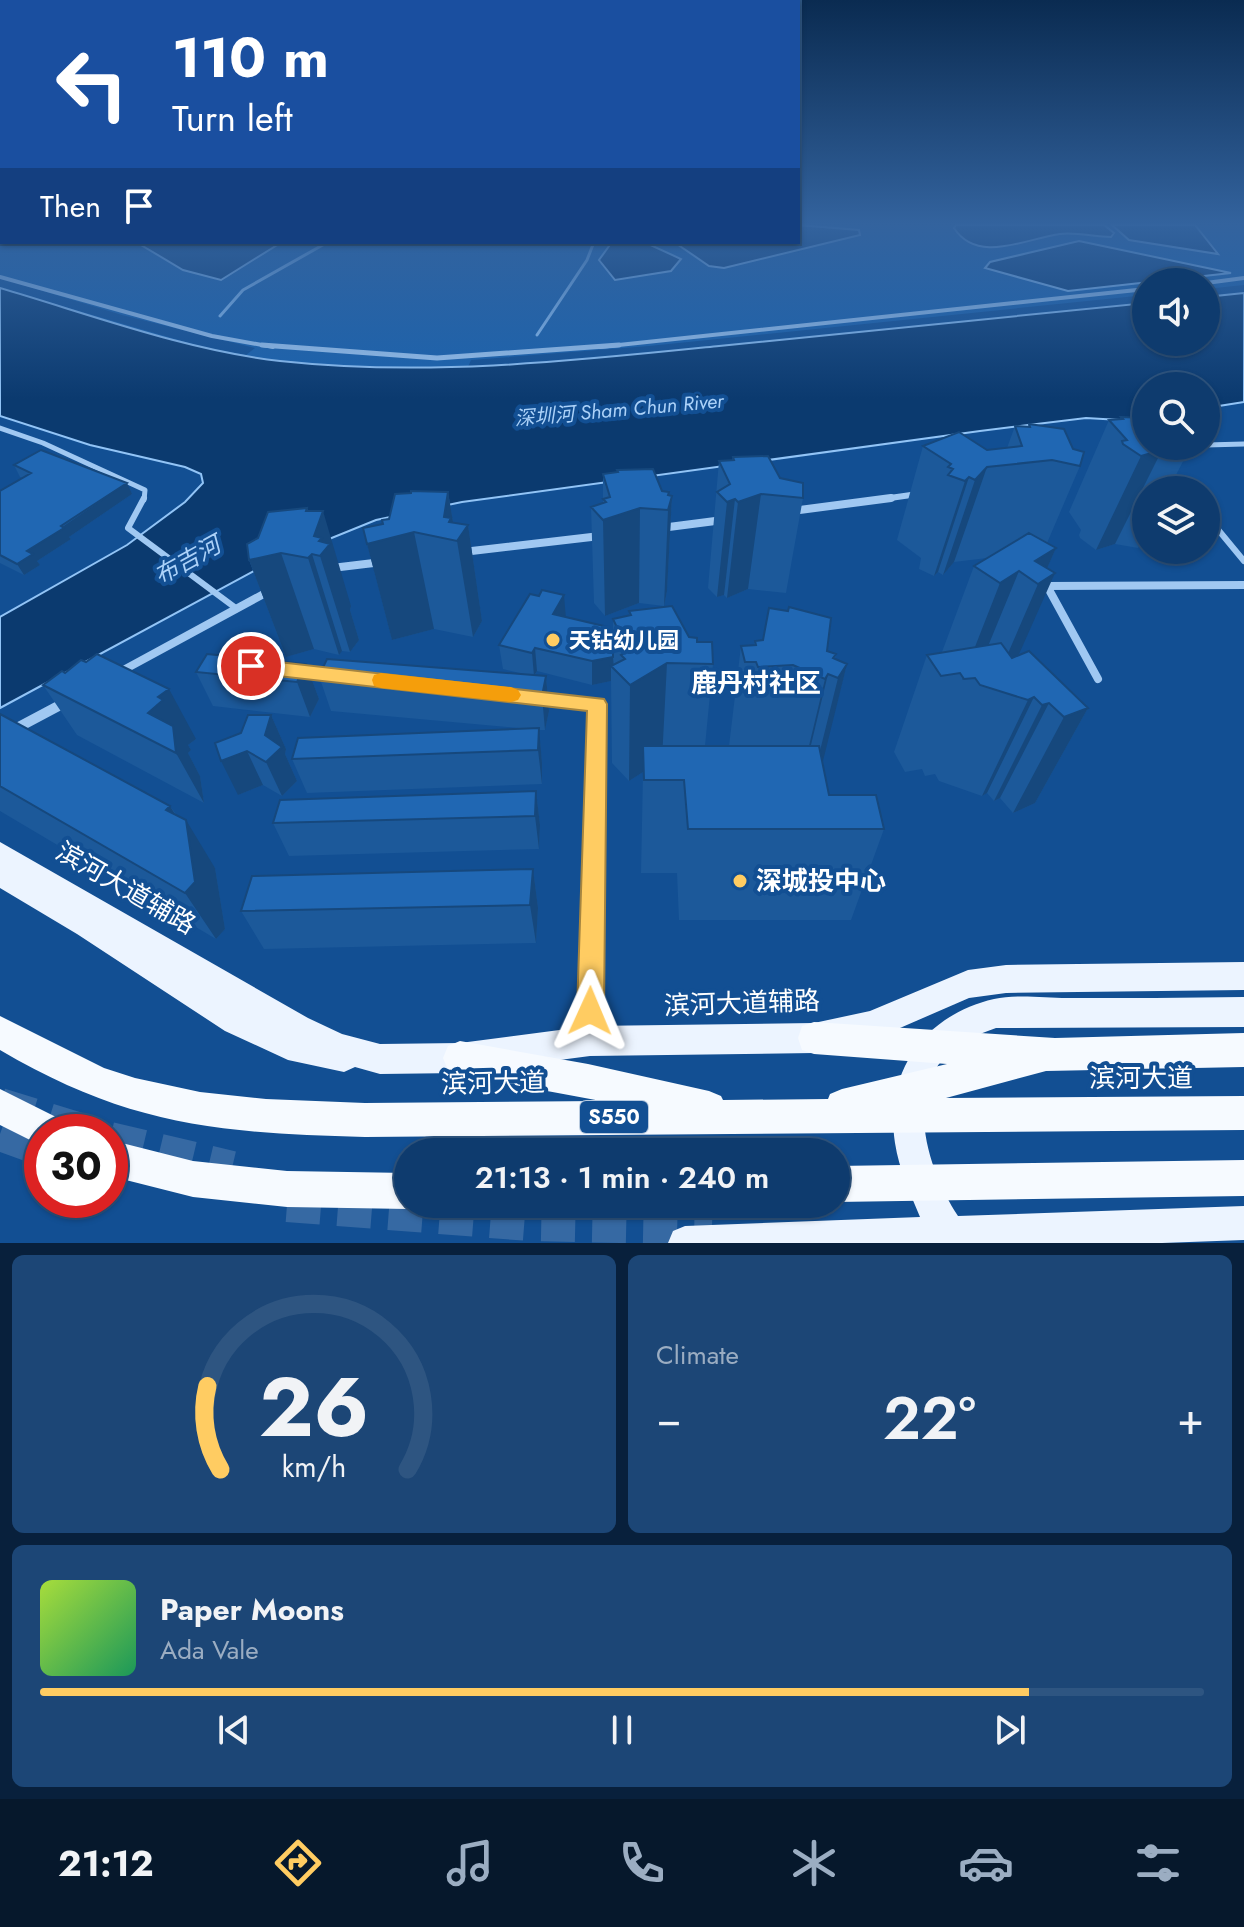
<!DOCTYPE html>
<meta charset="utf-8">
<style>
:root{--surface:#0e3b6e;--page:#1c4676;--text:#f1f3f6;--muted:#9badc2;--line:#2e5581;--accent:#ffcc62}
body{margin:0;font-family:Jost,"Noto Sans SC",sans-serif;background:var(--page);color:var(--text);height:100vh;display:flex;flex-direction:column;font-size:30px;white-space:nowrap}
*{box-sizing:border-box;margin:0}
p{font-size:26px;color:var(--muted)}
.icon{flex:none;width:44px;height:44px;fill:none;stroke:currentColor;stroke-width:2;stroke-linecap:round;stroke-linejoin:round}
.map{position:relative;height:1243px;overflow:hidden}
.side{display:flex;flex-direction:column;gap:12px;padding:12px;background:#08203c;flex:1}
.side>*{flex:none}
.guide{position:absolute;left:0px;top:0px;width:800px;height:244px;box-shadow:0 2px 6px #0004,0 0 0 2px var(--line);background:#1a4fa0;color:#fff;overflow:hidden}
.tools{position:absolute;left:1132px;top:268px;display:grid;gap:16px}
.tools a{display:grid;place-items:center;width:88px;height:88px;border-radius:50%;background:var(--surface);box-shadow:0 2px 6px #0004,0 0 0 2px var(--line);font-size:40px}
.speed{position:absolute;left:24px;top:1114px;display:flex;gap:16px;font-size:40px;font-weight:700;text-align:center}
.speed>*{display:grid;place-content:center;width:104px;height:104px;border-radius:50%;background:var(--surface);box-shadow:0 2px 6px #0004,0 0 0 2px var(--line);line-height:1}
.speed .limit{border:12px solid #d22;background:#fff;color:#111}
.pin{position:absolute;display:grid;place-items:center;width:68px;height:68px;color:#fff;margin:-34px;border:4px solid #fff;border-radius:50%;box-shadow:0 2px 8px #0007}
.me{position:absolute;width:88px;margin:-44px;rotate:1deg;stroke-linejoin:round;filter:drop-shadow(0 0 6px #0008)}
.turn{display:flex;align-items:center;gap:28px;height:168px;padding:0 40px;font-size:36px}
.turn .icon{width:104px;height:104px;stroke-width:2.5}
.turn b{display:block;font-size:56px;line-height:68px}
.then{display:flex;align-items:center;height:76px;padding:0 40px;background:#0003;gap:16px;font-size:30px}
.big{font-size:60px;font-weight:600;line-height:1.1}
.side .widget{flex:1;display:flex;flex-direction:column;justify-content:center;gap:12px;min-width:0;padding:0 28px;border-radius:12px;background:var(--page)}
.side .dial{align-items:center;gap:0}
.dial svg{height:208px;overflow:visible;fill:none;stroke:var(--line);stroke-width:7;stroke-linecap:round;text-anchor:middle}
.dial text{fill:var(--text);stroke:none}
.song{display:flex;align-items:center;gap:24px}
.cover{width:96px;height:96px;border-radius:12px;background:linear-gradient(135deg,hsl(80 70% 55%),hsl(150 70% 35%))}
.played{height:8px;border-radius:4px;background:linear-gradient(90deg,var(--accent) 85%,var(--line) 85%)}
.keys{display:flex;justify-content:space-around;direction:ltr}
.heat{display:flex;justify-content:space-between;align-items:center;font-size:44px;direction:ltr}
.side .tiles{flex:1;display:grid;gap:12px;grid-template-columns:1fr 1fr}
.widget:last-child{grid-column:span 2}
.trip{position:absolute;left:394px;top:1138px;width:456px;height:80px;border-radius:40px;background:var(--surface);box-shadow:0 2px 6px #0004,0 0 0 2px var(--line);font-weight:600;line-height:80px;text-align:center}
.tab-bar{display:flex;height:128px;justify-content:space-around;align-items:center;background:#06182c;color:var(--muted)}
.tab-bar .icon{width:56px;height:56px}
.tab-bar .selected{color:var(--accent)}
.tab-bar b{font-size:36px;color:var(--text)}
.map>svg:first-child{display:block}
</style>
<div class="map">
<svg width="1244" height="1243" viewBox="0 0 1244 1243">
<rect width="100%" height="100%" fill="#124f93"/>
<path fill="#1a62ad" d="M 0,225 L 2,242 L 122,242 L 127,246 L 124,242 L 798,242 L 798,225 L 1244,225 L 1244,285 L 1206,289 L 1206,282 L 1146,282 L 1146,295 L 649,346 L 471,360 L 468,367 L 595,359 L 1146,303 L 409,380 L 148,343 L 0,288 L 206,348 L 246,355 L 255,348 L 122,315 L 0,278 Z"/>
<path fill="#0b3a6f" stroke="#92c4f6" stroke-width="2" d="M 798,225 L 859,230 L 860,235 L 724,268 L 709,266 L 674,242 L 798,242 Z
M 956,225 L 1104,225 L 1114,233 L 1111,237 C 1095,237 1077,232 1060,234 C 1027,238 978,265 954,228 Z
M 1112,225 L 1195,225 L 1218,254 L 1129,240 Z
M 1079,241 L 1231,273 L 1068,291 L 985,268 L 990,262 Z
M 136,242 L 282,242 L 221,280 L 183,270 Z
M 612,242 L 644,242 L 681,259 L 671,271 L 615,280 L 599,260 Z
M 0,288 C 92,315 185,350 280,361 C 427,377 573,361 719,346 C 862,332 1004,317 1146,303 L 1146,342 L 1206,342 L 1206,297 L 1244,293 L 1244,402 L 1206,408 L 1206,386 L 1146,386 L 1146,417 L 1120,420 L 1086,418 L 980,431 L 462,502 L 376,520 L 265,565 L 0,708 L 0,617 L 127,545 L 185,502 L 203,483 L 201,474 L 185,467 L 90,445 L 0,416 Z"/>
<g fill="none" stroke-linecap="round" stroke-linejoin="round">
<path stroke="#92c4f6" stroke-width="3" d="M 220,316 L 243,290 L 328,242
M 537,335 L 587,260 L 594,242"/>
<path stroke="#3669a3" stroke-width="34" stroke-dasharray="34 17" stroke-linecap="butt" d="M 0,1105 L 87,1132
M 0,1134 L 42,1149
M 110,1139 L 232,1168
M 287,1205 L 529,1224 L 712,1228"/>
<path stroke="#a0c8f2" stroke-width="4" d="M 0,277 L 212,336 L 273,347
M 1206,283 L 1244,278
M 600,347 L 1146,289"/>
<path stroke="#a0c8f2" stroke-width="5" d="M 262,345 L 437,358 L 619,345
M 0,428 L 43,443 L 145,490 L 144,500
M 1206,445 L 1244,444
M 1180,485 L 1185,490"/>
<path stroke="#a0c8f2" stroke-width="6" d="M 144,498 L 128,528 L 237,609
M 1206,515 L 1244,561"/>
<path stroke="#a0c8f2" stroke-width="6" d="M 876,500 L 918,494"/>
<path stroke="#a0c8f2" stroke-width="8" d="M 792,511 L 891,498
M 661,528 L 723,520
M 463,552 L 600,536
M 332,568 L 382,562
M 301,672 L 331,675
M 118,673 L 271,590
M 1098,679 L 1047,586 L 1244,585"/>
<path stroke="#a0c8f2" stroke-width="10" d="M 539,698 L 597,704 L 592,936
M 0,737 L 64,703"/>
<path stroke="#a0c8f2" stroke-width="12" d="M 590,1037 L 592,934"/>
<path fill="#ecf4ff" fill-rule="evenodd" d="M 0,842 L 308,1018 L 342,1034 L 380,1044 L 460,1043 L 590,1026 L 814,1023 L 870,1011 L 968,970 L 1006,965 L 1244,962 L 1244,990 L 1006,993 L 969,998 L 870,1041 L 814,1053 L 590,1056 L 460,1073 L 380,1074 L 355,1067 L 344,1072 L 288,1060 L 225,1031 L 77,934 L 0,888 Z
M 1244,997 L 1244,1027 L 996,1028 C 976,1035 957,1042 943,1059 C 905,1102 931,1175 958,1216 L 1244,1206 L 1244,1240 L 1162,1243 L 668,1243 L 673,1231 L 685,1226 L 920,1217 C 910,1193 899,1169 895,1143 C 884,1071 925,1015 994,999 C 1016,994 1045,998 1067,998 C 1126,998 1185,998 1244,997 Z"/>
<path fill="#f6faff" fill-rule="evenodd" d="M 0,1016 L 104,1068 L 135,1078 L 200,1092 L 266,1099 L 365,1103 L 601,1101 L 460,1075 L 448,1070 L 443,1058 L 448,1046 L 460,1041 L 588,1064 L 709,1091 L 721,1096 L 723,1100 L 828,1099 L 830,1094 L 842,1089 L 947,1064 L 814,1054 L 802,1050 L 798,1038 L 802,1026 L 814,1022 L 1055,1038 L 1244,1033 L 1244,1067 L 1046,1071 L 946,1098 L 1244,1096 L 1244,1130 L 365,1137 C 220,1133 129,1126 0,1050 Z
M 0,1089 L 62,1120 L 68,1132 L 42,1132 L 42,1146 L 0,1125 Z
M 110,1140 L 193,1161 L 287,1171 L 408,1173 L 408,1204 L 421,1204 L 408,1209 L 287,1207 L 193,1197 L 110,1176 Z
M 1244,1160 L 1244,1196 L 836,1202 L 836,1166 Z"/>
</g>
<path fill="#1c599a" d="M 1121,417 L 1187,454 L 1168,490 L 1146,490 L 1146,532 L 1138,548 L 1115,544 L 1096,550 L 1080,538 L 1079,535 L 1081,530 L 1069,512 L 1109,420 L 1120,419 Z
M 1029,424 L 1080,466 L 1047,543 L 1056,548 L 1047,568 L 1018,655 L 1088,708 L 1035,803 L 1013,813 L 1000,798 L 994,801 L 987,793 L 982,796 L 939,781 L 935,774 L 925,776 L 922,769 L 905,772 L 894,752 L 927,655 L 942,652 L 974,566 L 987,558 L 954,562 L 943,575 L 938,572 L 934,576 L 919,569 L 921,558 L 897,540 L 923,446 L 987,450 L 1007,448 L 1015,426 L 1028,427 Z
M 733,457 L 780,478 L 803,498 L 786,593 L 748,589 L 727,598 L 724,595 L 717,597 L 708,588 L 719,461 L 732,460 Z
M 14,465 L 132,494 L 69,537 L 71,539 L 37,561 L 40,565 L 24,575 L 0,563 L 0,491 L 23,478 L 20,477 Z
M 617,470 L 668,495 L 672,496 L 667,591 L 664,606 L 639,603 L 605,616 L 594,603 L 591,507 L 603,503 L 603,474 L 617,473 Z
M 448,492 L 453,522 L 468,525 L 482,621 L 473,637 L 434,629 L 392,640 L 363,528 L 383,524 L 389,519 Z
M 307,508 L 351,606 L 350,610 L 359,640 L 350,652 L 342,651 L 339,655 L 314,649 L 286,657 L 249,560 Z
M 629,611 L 697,642 L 713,664 L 705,746 L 729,746 L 741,646 L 754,645 L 755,641 L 827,651 L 836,654 L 835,659 L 847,664 L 822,761 L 829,795 L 884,829 L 851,920 L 679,920 L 677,873 L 641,873 L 643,772 L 629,781 L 612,763 L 611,681 L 592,685 L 537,671 L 535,675 L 546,676 L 549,711 L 545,730 L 539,730 L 542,763 L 542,784 L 307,793 L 292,759 L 529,729 L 331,711 L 319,676 L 528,675 L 503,669 L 499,645 L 565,617 L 613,639 L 613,619 L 629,615 Z
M 306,664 L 319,699 L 310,717 L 213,706 L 196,672 Z
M 43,685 L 196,739 L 188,745 L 191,750 L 188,753 L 200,776 L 204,803 L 77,735 Z
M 0,714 L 170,806 L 215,868 L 225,929 L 216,939 L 0,811 Z
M 271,715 L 286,749 L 285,754 L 297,781 L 282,796 L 263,785 L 238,795 L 241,733 Z
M 536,791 L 540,825 L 539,849 L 289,856 L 273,823 Z
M 533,869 L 538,908 L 536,943 L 264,949 L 241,911 Z"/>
<path fill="#16487d" d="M 1162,450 L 1115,544 L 1096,550 L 1141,456 Z
M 987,467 L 954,562 L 943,575 L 975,480 Z
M 969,477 L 938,572 L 934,576 L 965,481 Z
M 127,483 L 132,494 L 69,537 L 71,539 L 37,561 L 40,565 L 24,575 L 17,564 L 27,551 Z
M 448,492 L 456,540 L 444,517 Z
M 761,494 L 748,589 L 727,598 L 738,502 Z
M 672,496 L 667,591 L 664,606 L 668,510 Z
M 735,499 L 724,595 L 717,597 L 727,502 Z
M 307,508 L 315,534 L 323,511 L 351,606 L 350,610 L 359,640 L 350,652 L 306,511 Z
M 640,508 L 639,603 L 605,616 L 603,520 Z
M 468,525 L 482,621 L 473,637 L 457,541 Z
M 414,532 L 434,629 L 392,640 L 367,544 Z
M 1056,548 L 1041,582 L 1055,573 L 1012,670 L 996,681 L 1038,584 L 1035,561 Z
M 281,553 L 314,649 L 286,657 L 249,560 Z
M 312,554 L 342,651 L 339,655 L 308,558 Z
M 1019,571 L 979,668 L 962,680 L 1000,583 Z
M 564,595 L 566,619 L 553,614 Z
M 608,627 L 609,650 L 613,657 L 614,669 L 611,666 L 611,681 L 592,685 L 592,661 Z
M 535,648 L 537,671 L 534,676 L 532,653 Z
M 667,663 L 662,760 L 643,746 L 643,772 L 629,781 L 630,685 Z
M 306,664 L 319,699 L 310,717 L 297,682 Z
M 847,664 L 823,761 L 814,775 L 838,678 Z
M 828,674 L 805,770 L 802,775 L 825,679 Z
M 546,676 L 549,711 L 545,730 L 542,696 Z
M 169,689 L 196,739 L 188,745 L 191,750 L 188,753 L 200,776 L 204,803 L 176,753 L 148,713 L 158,697 Z
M 1034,697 L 987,793 L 982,796 L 1028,700 Z
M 1049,703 L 1000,798 L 994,801 L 1042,705 Z
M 1088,708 L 1035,803 L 1013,813 L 1064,717 Z
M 271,715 L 286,749 L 285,754 L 297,781 L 282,796 L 266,762 L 265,735 Z
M 539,728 L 542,763 L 542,784 L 538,750 Z
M 247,751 L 263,785 L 238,795 L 221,761 Z
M 536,791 L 540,825 L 539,849 L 535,816 Z
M 170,806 L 188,836 L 186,820 L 215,868 L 225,929 L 216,939 L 185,893 L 166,810 Z
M 533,869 L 538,908 L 536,943 L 530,905 Z"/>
<path fill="#2067b3" stroke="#16487d" stroke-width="2" d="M 1121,417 L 1146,418 L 1146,446 L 1184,446 L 1187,454 L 1162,450 L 1141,456 L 1123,444 L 1122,441 L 1127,440 L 1109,420 L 1123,419 Z
M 1029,424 L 1064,429 L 1073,449 L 1084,452 L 1080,466 L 1052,460 L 987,467 L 975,480 L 969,477 L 965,481 L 948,475 L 953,469 L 948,467 L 951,464 L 923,446 L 959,432 L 987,450 L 1022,446 L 1015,426 L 1030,427 Z
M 41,450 L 127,483 L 61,526 L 64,528 L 27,551 L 33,554 L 17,564 L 0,555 L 0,491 L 31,473 L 14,465 Z
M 768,456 L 780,478 L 803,483 L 803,498 L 761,494 L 738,502 L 735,499 L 727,502 L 717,492 L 730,484 L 719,461 L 734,460 L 733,457 Z
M 653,469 L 662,491 L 669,492 L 668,495 L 672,496 L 668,510 L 640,508 L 603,520 L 591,507 L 606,502 L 603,499 L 610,497 L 603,474 L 618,472 L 617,470 Z
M 411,491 L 448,492 L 444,517 L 451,518 L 449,522 L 468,525 L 457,541 L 414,532 L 367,544 L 363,528 L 383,524 L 382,520 L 389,519 L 395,494 L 411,493 Z
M 307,508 L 306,511 L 323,511 L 314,536 L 322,538 L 319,541 L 330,544 L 320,556 L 312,554 L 308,558 L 281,553 L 249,560 L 247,544 L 258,538 L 268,512 Z
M 1029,533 L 1056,548 L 1035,561 L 1055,573 L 1038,584 L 1019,571 L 1000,583 L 974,566 Z
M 542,590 L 564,595 L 553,614 L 608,627 L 604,637 L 613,639 L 613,657 L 592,661 L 535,648 L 532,653 L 499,645 L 530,594 L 539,596 Z
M 672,606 L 689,637 L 697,638 L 697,642 L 712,642 L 713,664 L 667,663 L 630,685 L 611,666 L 625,659 L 621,655 L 628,651 L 613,619 L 631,615 L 629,611 Z
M 789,607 L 831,618 L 827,651 L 836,654 L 833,658 L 847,664 L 838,678 L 828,674 L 825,679 L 793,665 L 758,667 L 756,662 L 745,662 L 741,646 L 756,645 L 755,641 L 763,640 L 769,608 L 788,611 Z
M 1001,643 L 1012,658 L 1029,651 L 1088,708 L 1064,717 L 1049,703 L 1042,705 L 1034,697 L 1028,700 L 980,685 L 975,678 L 964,679 L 960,673 L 941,676 L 927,655 Z
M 97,654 L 169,689 L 158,697 L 163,700 L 148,713 L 173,726 L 176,753 L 43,685 L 62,671 L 65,673 L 81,660 L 86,662 Z
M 207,654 L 306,664 L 297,682 L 196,672 Z
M 327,659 L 546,676 L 542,696 L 319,676 Z
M 0,714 L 170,806 L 166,810 L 186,820 L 195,882 L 185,893 L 0,786 Z
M 248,715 L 271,715 L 265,735 L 282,747 L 266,762 L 247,751 L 221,761 L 215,743 L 241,733 Z
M 539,728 L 538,750 L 292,759 L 298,738 Z
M 643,746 L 819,746 L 829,795 L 876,795 L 884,829 L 688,829 L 684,780 L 644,780 Z
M 536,791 L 535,816 L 273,823 L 280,800 Z
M 533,869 L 530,905 L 241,911 L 252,876 Z"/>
<linearGradient id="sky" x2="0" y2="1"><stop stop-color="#0a2b51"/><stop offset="0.56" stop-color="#33639e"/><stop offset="1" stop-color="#33639e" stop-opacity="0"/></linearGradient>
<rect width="1244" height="399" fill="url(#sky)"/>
<path fill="#ffcc62" stroke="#a68540" stroke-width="2" d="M 251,659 L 604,699 L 607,704 L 604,1011 L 600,1020 L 590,1024 L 581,1020 L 577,1011 L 587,711 L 251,673 L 242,666 Z"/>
<path fill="#f59e0b" d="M 381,673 L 511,687 L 518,690 L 521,695 L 518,700 L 511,702 L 381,688 L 374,686 L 372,680 L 374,675 Z"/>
<g fill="#ffcc62" stroke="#124f93" stroke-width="3">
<circle cx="553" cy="640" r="8"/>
<circle cx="740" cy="881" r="8"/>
</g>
<g text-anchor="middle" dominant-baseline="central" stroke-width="8" stroke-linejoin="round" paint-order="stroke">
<g font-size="20" font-style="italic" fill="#acd2f9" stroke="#124f93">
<text transform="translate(619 410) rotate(-5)">深圳河 Sham Chun River</text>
</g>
<rect fill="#124f93" stroke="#b8cadf" stroke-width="2" x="580" y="1101" width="68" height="32" rx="6"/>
<g font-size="20" font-weight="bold" fill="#fff">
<text x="614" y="1117">S550</text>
</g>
<g font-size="22" font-weight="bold" fill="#fff" stroke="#124f93" text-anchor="start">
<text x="569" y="640">天钻幼儿园</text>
</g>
<g font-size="24" font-style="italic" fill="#acd2f9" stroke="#124f93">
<text transform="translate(187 560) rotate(-29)">布吉河</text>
</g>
<g font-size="26" font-weight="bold" fill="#fff" stroke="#124f93">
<text x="756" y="683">鹿丹村社区</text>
</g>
<g font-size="26" font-weight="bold" fill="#fff" stroke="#124f93" text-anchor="start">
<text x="756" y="881">深城投中心</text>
</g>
<g font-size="26" fill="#fff" stroke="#124f93">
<text transform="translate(126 888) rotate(30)">滨河大道辅路</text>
<text transform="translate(742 1003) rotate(-2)">滨河大道辅路</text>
<text x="1141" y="1078">滨河大道</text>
<text transform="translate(493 1083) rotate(-1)">滨河大道</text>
</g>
</g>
</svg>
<div class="tools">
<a><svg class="icon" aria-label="sound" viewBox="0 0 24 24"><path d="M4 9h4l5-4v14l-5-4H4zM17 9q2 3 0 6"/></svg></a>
<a><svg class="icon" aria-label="search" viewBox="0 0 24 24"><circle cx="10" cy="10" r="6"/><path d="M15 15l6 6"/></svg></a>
<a><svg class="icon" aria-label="layers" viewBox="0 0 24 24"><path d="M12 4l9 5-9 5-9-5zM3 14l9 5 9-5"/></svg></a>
</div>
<div class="speed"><div class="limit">30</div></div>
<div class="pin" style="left:251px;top:666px;background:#d93025"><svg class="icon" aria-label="arrive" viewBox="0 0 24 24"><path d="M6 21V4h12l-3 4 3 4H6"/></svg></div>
<svg class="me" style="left:590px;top:1011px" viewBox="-20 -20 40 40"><path d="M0-17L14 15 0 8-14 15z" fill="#ffcc62" stroke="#fff" stroke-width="4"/></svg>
<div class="trip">21:13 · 1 min · 240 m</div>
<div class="guide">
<div class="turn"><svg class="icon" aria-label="left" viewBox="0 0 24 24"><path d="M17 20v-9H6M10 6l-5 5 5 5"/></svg><div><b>110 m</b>Turn left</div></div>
<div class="then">Then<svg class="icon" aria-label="arrive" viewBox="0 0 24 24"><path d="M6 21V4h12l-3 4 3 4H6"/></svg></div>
</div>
</div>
<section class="side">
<div class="tiles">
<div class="widget dial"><svg viewBox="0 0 100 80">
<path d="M14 69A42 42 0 1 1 86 69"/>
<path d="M14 69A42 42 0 0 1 9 37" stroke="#ffcc62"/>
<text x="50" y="56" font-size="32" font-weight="700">26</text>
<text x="50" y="72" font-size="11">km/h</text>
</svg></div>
<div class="widget"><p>Climate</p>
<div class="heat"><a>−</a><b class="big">22°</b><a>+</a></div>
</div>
<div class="widget">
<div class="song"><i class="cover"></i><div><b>Paper Moons</b><p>Ada Vale</p></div></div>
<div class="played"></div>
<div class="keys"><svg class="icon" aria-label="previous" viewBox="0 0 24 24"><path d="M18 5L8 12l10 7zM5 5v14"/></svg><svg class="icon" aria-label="pause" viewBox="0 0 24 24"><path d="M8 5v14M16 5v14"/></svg><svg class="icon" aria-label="next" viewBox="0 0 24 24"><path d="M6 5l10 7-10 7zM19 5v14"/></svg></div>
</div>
</div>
</section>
<nav class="tab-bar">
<b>21:12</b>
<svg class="icon selected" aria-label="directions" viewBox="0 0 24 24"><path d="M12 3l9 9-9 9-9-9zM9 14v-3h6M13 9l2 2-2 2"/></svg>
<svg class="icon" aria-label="music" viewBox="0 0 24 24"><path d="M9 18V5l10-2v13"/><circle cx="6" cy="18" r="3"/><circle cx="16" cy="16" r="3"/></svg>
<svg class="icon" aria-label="phone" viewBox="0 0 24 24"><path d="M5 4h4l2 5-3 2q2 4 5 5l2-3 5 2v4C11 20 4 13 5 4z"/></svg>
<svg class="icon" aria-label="climate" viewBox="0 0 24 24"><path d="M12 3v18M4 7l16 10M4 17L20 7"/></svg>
<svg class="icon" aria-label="car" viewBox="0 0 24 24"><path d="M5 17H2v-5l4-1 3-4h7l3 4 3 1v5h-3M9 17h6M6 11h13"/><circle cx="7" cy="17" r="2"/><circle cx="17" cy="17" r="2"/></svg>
<svg class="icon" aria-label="filters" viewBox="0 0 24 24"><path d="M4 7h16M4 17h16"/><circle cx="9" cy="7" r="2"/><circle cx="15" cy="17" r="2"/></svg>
</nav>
